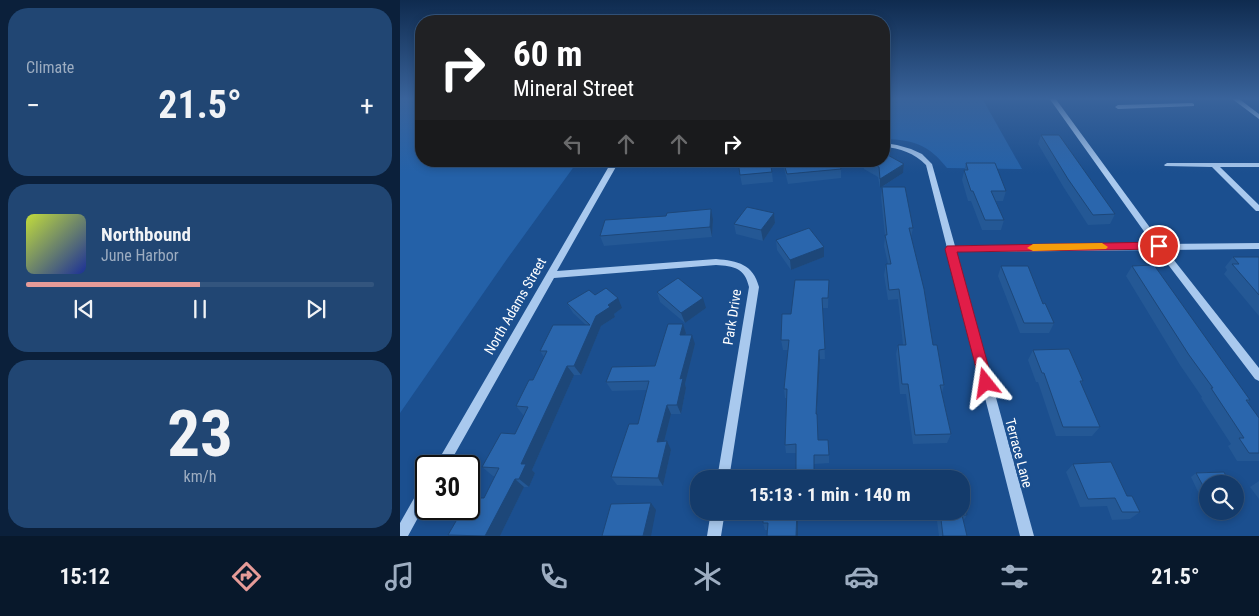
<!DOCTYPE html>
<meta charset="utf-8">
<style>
:root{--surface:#143b6b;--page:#214673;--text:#f1f3f6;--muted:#9dadc1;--line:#33557e;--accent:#e69b98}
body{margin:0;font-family:"Roboto Condensed",sans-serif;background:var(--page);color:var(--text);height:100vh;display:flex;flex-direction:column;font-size:19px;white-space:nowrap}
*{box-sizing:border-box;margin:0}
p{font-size:16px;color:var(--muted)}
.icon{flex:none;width:28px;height:28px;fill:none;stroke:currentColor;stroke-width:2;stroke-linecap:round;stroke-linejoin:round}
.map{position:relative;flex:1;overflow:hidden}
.drawer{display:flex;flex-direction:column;gap:8px;padding:8px;background:#0b203b;width:400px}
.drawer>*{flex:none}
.hud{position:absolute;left:15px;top:15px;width:475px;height:152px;border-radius:20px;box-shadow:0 2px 8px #0003,0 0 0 1px var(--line);background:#202124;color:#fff;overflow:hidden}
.tools{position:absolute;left:799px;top:475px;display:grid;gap:10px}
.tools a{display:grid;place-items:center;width:45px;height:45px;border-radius:50%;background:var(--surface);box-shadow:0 2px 8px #0003,0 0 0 1px var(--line);font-size:25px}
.speed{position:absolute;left:15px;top:455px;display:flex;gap:10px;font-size:25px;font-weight:700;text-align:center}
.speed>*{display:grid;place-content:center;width:65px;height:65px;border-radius:50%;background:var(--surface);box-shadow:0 2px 8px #0003,0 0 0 1px var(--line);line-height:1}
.speed .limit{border:2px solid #111;border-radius:8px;background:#fff;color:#111}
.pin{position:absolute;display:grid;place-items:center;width:42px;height:42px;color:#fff;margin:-21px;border:2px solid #fff;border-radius:50%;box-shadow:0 1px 5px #0007}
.me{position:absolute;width:55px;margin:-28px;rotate:345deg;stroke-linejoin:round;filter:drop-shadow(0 0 4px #0008)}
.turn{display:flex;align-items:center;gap:18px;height:105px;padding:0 15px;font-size:22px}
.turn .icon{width:65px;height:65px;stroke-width:2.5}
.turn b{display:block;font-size:35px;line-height:42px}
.lanes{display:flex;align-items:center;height:48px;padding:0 15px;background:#0003;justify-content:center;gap:25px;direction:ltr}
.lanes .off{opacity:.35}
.big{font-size:38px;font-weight:700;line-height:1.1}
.drawer .tile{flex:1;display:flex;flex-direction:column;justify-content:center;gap:8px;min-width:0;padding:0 18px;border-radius:20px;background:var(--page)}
.drawer .dial{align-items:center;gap:0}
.dial b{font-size:65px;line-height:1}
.song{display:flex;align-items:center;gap:15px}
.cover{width:60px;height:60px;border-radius:8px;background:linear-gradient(135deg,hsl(70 70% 55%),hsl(230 70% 35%))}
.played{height:5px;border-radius:2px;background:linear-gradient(90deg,var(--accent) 50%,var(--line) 50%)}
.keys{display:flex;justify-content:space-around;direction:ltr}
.heat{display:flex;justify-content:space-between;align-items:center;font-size:28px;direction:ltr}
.trip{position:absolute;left:290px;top:470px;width:280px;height:50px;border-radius:20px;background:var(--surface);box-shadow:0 2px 8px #0003,0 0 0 1px var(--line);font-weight:700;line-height:50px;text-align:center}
.dock{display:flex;height:80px;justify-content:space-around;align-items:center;background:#08182b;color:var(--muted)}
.dock .icon{width:35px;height:35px}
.dock .on{color:var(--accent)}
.dock b{font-size:22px;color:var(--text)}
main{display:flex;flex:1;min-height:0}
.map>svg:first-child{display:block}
</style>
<main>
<section class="drawer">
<div class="tile"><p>Climate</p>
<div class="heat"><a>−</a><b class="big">21.5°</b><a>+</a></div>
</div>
<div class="tile">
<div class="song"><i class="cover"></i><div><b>Northbound</b><p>June Harbor</p></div></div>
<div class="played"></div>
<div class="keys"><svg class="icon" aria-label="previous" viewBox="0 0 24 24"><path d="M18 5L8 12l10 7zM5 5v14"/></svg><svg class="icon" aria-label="pause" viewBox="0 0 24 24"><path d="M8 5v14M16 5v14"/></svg><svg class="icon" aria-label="next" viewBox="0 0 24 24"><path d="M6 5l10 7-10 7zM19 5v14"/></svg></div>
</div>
<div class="tile dial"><b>23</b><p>km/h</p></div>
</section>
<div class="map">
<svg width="859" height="536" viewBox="0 0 859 536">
<rect width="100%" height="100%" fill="#1b4f8f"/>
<path fill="#2461a8" d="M 0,98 L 21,98 L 21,161 L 178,161 L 107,259 L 0,413 Z
M 484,98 L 582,98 L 622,169 L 547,168 C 529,145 514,140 485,139 Z"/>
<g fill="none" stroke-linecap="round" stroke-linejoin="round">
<path fill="#a9c9ee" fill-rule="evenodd" d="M 649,98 L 655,98 L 762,244 L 859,243 L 859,249 L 766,250 L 859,368 L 859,381 L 855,379 L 757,250 L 556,252 L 634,536 L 620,536 L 526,165 C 514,153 500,148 484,147 L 484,143 L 497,145 L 511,149 L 522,154 L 532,164 L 555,246 L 753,244 Z
M 831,98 L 838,98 L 859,114 L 859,119 Z
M 792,103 L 794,104 L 794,106 L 718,109 L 715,107 L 718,105 Z
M 212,161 L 246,161 L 243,163 L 217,165 L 157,271 L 316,259 C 338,261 353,264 359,287 L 329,479 L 317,479 L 349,287 C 345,268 334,266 316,265 L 154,278 L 48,466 L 35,466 Z
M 767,163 L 859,163 L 859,167 L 820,167 L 859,205 L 859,211 L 856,211 L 812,167 L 765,166 L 764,165 Z
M 26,485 L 26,503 L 8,536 L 0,536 L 0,523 L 21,486 Z
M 311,511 L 325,511 L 321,536 L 307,536 Z"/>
</g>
<path fill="#245895" d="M 641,135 L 715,214 L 710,224 L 688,225 L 664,188 L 638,144 Z
M 383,161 L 439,161 L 441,169 L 441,178 L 388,184 L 384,168 Z
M 464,161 L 484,161 L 504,164 L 503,173 L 482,187 L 513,228 L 511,237 L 533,345 L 544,385 L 542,393 L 551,434 L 547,443 L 513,444 L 506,394 L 500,394 L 496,354 L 498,345 L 503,345 L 498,299 L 488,300 L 484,275 L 486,264 L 488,264 L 484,246 L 485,236 L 481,197 L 482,187 L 480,188 L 478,177 L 464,169 Z
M 566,163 L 606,191 L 603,201 L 596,201 L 604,220 L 601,230 L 582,230 L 571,201 L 568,201 L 562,180 Z
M 372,172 L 373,182 L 342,185 L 340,175 Z
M 311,209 L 313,219 L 312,237 L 204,246 L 200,236 L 266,216 Z
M 374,213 L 375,223 L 363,241 L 336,234 L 334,224 Z
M 376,240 L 424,247 L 424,257 L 391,270 L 377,250 Z
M 833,257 L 859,257 L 859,316 L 824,274 L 827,270 L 825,267 Z
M 601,266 L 654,323 L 649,333 L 620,333 L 598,276 Z
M 732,266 L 850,400 L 848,403 L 859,418 L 859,461 L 837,461 L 828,446 L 831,444 L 801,398 L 802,397 L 780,365 L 726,276 Z
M 429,280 L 428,308 L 423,308 L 425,359 L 420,359 L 416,414 L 418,440 L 429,455 L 429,463 L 414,464 L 396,474 L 396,453 L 386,453 L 385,445 L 387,398 L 385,398 L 384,389 L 388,350 L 383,350 L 381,340 L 391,314 Z
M 257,292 L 306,308 L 285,323 L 260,302 Z
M 195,295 L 222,308 L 214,314 L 215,317 L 201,326 L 181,375 L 174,375 L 132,470 L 135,473 L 129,487 L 124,487 L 100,536 L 51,536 L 48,535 L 84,498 L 95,476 L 93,476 L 82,467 L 115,434 L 124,416 L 116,406 L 133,380 L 144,357 L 140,351 L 186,325 L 173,313 L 167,303 Z
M 283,324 L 286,333 L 286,335 L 295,344 L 285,384 L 286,388 L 281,414 L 271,414 L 264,442 L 271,450 L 263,486 L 217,485 L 211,477 L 238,424 L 247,390 L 212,391 L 206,382 L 255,366 Z
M 633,350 L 683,381 L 681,384 L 700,427 L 692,436 L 656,436 L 638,382 L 636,382 L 628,360 Z
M 673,464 L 727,496 L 740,512 L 730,519 L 712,520 L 707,506 L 680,507 L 666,472 Z
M 521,472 L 560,479 L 519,479 Z
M 796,473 L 808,484 L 808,501 L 802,500 L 791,477 Z
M 859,481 L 859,499 L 850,487 Z
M 363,511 L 416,511 L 416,516 L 398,517 L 398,536 L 367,536 L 367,530 L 365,530 L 363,523 Z
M 523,511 L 561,511 L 567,515 L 563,521 L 567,536 L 539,536 L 536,513 L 523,513 Z"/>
<path fill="#1d4779" d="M 504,164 L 503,173 L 480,188 L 480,179 Z
M 311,209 L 313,219 L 312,237 L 310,227 Z
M 374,213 L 375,223 L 363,241 L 361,230 Z
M 424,247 L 424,257 L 391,270 L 390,260 Z
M 218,298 L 222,308 L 214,314 L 215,317 L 201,326 L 181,375 L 174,366 L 196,316 L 208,305 Z
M 303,298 L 306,308 L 285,323 L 281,313 Z
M 283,324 L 286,333 L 283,344 L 280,335 Z
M 292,335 L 295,344 L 285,384 L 286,388 L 281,414 L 277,405 L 280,379 Z
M 419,350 L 420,359 L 416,423 L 416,414 Z
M 167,366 L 174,375 L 132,470 L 135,473 L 129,487 L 119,479 L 121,464 Z
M 267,405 L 271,414 L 262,450 L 257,442 Z
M 267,441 L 271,450 L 263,486 L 258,478 Z
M 115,479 L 124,487 L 100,536 L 85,536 Z
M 251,503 L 256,510 L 251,536 L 243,536 Z
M 397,511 L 398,517 L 398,536 L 396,536 Z"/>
<path fill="#2a66ad" stroke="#1d4779" d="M 641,135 L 659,135 L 715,214 L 693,215 L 668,179 Z
M 484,153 L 504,164 L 480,179 L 479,167 L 468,161 L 484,161 Z
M 338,161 L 370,161 L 372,172 L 340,175 Z
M 383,161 L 439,161 L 441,169 L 387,174 Z
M 566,163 L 595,163 L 606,191 L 591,191 L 604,220 L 585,220 L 573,191 L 571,191 L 564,170 L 568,170 Z
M 482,187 L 505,187 L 513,228 L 509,228 L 524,289 L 533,345 L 537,345 L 544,385 L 540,385 L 551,434 L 515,435 L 508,384 L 502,384 L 498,345 L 506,345 L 499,289 L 489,290 L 486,264 L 491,264 L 485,235 L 487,235 Z
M 347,207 L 374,213 L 361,230 L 334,224 Z
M 311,209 L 310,227 L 200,236 L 205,220 L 266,216 L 267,213 Z
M 409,228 L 424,247 L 390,260 L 376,240 Z
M 833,257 L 859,257 L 859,295 L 832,264 L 839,264 Z
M 754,265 L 850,400 L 846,400 L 859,418 L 859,453 L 849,453 L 839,438 L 844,438 L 811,388 L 813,388 L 789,355 L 732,266 Z
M 601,266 L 628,266 L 643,304 L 645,303 L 654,323 L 624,323 Z
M 278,278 L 303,298 L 281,313 L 257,292 Z
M 395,280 L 429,280 L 428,298 L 422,298 L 425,349 L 419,350 L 416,414 L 417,414 L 418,440 L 428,440 L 429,455 L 414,455 L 414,479 L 374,479 L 374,475 L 396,474 L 396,444 L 385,445 L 387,389 L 384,389 L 389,340 L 381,340 L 382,314 L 391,314 Z
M 206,288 L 218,298 L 208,305 L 210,307 L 196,316 L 174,366 L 167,366 L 121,464 L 126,464 L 119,479 L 115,479 L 85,536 L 48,535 L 63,509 L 69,509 L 69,498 L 84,498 L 99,468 L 82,467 L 101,433 L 115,434 L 128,407 L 116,406 L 129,380 L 133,380 L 147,351 L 140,351 L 153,325 L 190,325 L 167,303 L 189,290 L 195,295 Z
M 268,324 L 283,324 L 280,335 L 292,335 L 280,379 L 283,378 L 277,405 L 267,405 L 257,442 L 267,441 L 258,478 L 211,477 L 229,424 L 238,424 L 249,381 L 206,382 L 212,367 L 255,366 Z
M 669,349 L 683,381 L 680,381 L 700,427 L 663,427 L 644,373 L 642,373 L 633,350 Z
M 711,462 L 727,496 L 732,496 L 740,512 L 722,512 L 715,498 L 688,499 L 673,464 Z
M 521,472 L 559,472 L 560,479 L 522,479 Z
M 824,472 L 830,484 L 808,484 L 808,495 L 796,473 Z
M 561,485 L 567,515 L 562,515 L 567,536 L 542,536 L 543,536 L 540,511 L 561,511 Z
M 251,503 L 243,536 L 202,536 L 211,504 Z
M 363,511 L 397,511 L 396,536 L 367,536 L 368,523 L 363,523 Z"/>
<linearGradient id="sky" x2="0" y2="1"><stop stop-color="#0f2b4f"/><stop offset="0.57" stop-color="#39639b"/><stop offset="1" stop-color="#39639b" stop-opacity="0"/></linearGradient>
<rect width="859" height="173" fill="url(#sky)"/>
<path fill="#e11d48" stroke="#92132f" d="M 759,242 L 763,243 L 765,246 L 763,249 L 557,252 L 593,383 L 591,387 L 586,389 L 581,387 L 545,249 L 547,246 Z"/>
<path fill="#f59e0b" d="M 702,243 L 708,247 L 706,249 L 633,251 L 627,248 L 633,244 Z"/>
<g text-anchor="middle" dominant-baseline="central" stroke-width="5" stroke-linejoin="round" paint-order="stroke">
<g font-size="14" fill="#fff" stroke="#1b4f8f">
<text transform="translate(115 306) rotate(-60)">North Adams Street</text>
<text transform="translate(332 317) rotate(-81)">Park Drive</text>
<text transform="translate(619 453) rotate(75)">Terrace Lane</text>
</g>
</g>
</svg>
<div class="tools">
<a><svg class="icon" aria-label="search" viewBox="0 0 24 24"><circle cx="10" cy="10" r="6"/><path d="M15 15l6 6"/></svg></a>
</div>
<div class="speed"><div class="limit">30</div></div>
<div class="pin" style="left:759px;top:246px;background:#d93025"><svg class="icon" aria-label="arrive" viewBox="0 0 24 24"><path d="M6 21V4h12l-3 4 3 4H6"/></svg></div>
<svg class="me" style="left:586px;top:383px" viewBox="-20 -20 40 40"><path d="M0-17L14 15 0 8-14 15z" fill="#e11d48" stroke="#fff" stroke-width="4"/></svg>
<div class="trip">15:13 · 1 min · 140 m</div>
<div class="hud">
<div class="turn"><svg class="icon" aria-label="right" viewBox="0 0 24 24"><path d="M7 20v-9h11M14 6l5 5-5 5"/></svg><div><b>60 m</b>Mineral Street</div></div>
<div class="lanes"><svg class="icon off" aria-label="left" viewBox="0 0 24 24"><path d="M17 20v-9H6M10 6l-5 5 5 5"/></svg><svg class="icon off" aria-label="ahead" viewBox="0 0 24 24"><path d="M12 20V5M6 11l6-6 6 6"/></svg><svg class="icon off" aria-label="ahead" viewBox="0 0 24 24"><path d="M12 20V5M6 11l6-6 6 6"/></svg><svg class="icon" aria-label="right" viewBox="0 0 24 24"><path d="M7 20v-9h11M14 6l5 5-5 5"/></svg></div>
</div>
</div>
</main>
<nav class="dock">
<b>15:12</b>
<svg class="icon on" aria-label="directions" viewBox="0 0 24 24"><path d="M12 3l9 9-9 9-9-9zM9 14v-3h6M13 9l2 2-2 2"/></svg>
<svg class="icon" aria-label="music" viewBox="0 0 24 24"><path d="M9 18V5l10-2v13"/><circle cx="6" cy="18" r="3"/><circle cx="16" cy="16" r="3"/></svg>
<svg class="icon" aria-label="phone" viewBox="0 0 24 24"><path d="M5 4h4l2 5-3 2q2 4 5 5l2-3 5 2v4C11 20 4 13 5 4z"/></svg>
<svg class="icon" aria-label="climate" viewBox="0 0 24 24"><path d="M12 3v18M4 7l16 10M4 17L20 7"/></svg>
<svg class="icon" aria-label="car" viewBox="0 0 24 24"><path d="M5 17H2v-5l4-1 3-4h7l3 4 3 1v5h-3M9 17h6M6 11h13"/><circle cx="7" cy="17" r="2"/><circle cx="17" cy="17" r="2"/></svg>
<svg class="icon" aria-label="filters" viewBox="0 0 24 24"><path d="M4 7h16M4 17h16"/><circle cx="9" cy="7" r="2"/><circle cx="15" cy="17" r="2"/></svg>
<b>21.5°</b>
</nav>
